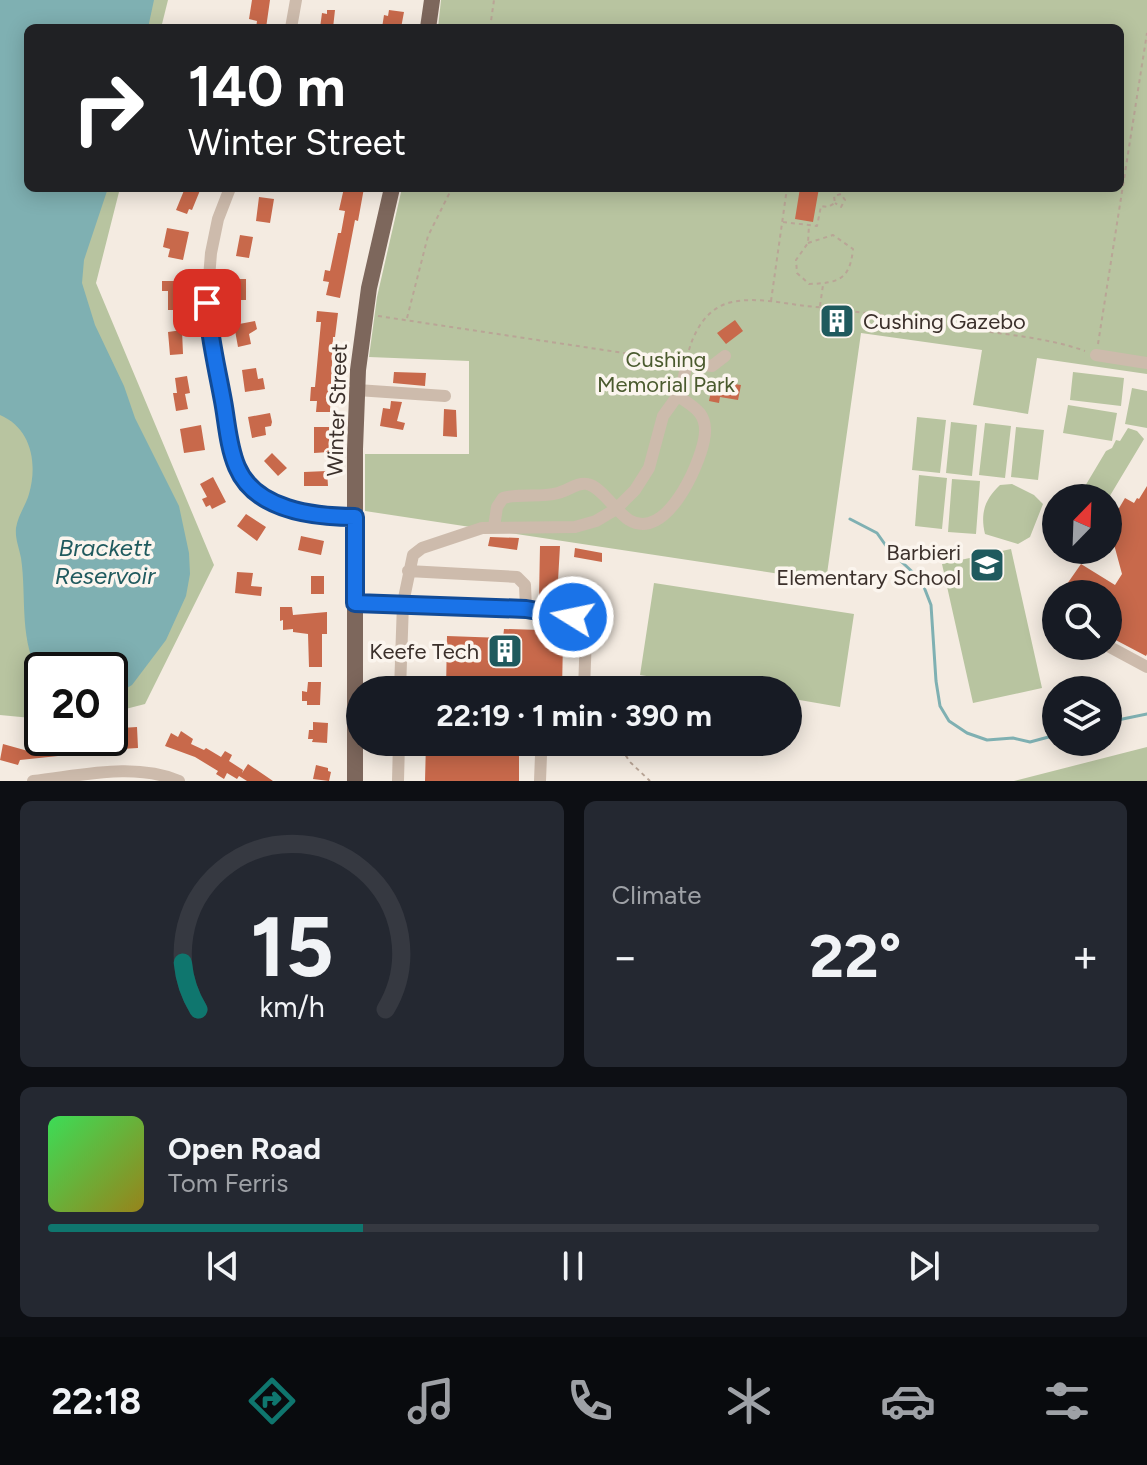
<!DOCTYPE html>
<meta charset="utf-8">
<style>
:root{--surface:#171b24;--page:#242831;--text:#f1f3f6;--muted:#9ea1a6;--line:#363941;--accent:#0f766e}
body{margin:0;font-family:Figtree,sans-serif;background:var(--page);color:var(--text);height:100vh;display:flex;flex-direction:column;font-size:30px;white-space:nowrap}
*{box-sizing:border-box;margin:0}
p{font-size:26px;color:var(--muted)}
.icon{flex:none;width:44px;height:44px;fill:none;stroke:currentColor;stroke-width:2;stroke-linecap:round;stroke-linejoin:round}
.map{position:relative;height:781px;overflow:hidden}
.details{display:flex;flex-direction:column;gap:20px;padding:20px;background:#0d0f14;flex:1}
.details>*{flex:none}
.guide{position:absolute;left:24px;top:24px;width:1100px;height:168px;border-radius:12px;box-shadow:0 4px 20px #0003;background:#202124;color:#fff;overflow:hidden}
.needle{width:52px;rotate:23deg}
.tools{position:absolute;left:1042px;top:484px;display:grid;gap:16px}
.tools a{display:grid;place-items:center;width:80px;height:80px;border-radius:50%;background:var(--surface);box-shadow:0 4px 20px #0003;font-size:40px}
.speed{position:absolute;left:24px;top:652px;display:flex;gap:16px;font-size:40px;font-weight:700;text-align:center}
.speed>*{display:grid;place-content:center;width:104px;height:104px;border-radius:50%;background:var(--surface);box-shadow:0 4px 20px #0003;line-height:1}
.speed .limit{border:4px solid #111;border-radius:12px;background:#fff;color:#111}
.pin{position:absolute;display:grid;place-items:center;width:68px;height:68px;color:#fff;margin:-34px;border-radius:16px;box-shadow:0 4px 12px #0006}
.me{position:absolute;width:88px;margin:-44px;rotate:280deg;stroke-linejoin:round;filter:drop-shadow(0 0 6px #0008)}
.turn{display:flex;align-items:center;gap:28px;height:168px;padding:0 32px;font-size:36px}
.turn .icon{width:104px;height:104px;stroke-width:2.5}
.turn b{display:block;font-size:56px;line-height:68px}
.big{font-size:60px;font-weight:700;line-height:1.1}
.details .widget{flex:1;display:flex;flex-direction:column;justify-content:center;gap:12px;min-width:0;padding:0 28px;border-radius:12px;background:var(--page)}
.details .dial{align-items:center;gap:0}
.dial svg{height:208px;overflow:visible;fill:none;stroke:var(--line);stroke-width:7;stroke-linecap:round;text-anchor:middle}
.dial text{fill:var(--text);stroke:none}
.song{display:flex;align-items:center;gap:24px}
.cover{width:96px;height:96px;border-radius:12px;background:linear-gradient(135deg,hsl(130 70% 55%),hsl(50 70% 35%))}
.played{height:8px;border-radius:4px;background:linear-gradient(90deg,var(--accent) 30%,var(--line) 30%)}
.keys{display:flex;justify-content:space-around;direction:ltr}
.heat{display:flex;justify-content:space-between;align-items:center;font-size:44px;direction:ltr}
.details .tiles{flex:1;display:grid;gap:20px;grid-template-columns:1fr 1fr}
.widget:last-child{grid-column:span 2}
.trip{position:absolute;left:346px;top:676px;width:456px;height:80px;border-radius:40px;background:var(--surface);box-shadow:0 4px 20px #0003;font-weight:700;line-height:80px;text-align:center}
.tabs{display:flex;height:128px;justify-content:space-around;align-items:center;background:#090b0e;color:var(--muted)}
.tabs .icon{width:56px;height:56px}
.tabs .active{color:var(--accent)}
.tabs b{font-size:36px;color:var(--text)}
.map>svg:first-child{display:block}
</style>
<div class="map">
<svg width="1147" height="781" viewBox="0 0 1147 781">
<rect width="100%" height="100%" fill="#f4ebe1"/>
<path fill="#b8c4a0" d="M 0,0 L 168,0 L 161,28 L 28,28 L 28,188 L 120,188 L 96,283 L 214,565 L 145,704 L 110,713 L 110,670 L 42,670 L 42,719 L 0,715 Z
M 441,0 L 1147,0 L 1147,374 L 1037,358 L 1028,414 L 973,405 L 982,350 L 861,333 L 826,581 L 365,511 L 365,454 L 469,454 L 469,361 L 369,357 L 377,297 L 402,188 L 1120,188 L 1120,28 L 438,28 Z
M 1073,372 L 1124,378 L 1121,406 L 1070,400 Z
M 1132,388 L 1147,391 L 1147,428 L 1125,424 Z
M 1068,405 L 1117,413 L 1112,441 L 1063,433 Z
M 917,417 L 946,420 L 940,473 L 912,470 Z
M 951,422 L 977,425 L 972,476 L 946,473 Z
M 985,423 L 1011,426 L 1005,478 L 979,475 Z
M 1016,427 L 1044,430 L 1038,480 L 1011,477 Z
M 1128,428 L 1137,431 L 1144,439 L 1108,499 L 1078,498 L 1106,451 L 1112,448 L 1116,440 L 1120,441 Z
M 919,475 L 947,478 L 942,529 L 915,526 Z
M 952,479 L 980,481 L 976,534 L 948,532 Z
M 1012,484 L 1034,495 L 1043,504 L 1030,537 L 1018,544 L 985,534 C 980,513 985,499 1000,485 Z
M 1011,549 L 1042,688 L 973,703 L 942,564 Z
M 654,583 L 854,614 L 840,707 L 788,698 L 788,690 L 736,690 L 640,675 Z
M 1147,747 L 1147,781 L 1014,781 Z"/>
<path fill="#7fb0b2" d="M 0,0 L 154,0 L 148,28 L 28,28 L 28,188 L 108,188 L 84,260 L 82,283 L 95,325 L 124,386 L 135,418 L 179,506 L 189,553 L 190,574 L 186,596 L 166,640 L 132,685 L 110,698 L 110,670 L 42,670 L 42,678 C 18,644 27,597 21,558 C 19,547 15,539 16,528 C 18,515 26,505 29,494 C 38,463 31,428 0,415 Z"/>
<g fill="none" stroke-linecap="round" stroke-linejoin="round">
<path stroke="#7fb0b2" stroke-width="3" d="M 850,519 L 877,533 L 889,550 L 920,579 L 924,587 L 931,605 L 936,681 L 940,706 L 949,721 L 967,733 L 987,740 L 1013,738 L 1030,742 L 1056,735
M 1108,722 L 1147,714"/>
</g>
<path fill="#c8694b" d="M 252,0 L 270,0 L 266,28 L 256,28 L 257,21 L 249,19 Z
M 327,10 L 335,10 L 333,28 L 320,28 L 322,13 L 327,14 Z
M 389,10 L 404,12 L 401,28 L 382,28 L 384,15 L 388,16 Z
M 185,188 L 201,188 L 192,210 L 189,209 L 187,214 L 176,210 Z
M 344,188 L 364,188 L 358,221 L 355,220 L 340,298 L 326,295 L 329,282 L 323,281 L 325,270 L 330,271 L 338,233 L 341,233 L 345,211 L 339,210 Z
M 800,188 L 819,188 L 813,222 L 795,219 Z
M 259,197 L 274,199 L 270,223 L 256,221 Z
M 167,228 L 189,232 L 183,260 L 168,257 L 170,249 L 163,247 Z
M 240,235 L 253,237 L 249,258 L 236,256 Z
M 232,279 L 246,279 L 246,300 L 232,300 Z
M 162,281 L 181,281 L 183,310 L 168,310 L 168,291 L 162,291 Z
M 317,311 L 338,313 L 335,337 L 333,337 L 330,412 L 316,412 L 317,401 L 310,401 L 311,387 L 315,387 L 321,322 L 316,322 Z
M 735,320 L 743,331 L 726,344 L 717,333 Z
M 255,321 L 257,329 L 249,334 L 251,344 L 238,347 L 234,325 Z
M 182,330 L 183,354 L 170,355 L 168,332 Z
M 256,368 L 258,379 L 263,378 L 265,389 L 245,392 L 242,370 Z
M 394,372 L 426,373 L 425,386 L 393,383 Z
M 187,376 L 190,393 L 185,394 L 188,409 L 176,411 L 173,393 L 177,393 L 175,378 Z
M 713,381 L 741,385 L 738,400 L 720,397 L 719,403 L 709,401 Z
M 391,401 L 402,402 L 397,421 L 405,423 L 403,430 L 380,426 L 383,408 L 390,409 Z
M 444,409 L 456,410 L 457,437 L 443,436 Z
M 270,413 L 272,422 L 271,426 L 265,427 L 266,435 L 252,438 L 248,417 Z
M 201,425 L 205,450 L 184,453 L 180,429 Z
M 314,427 L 329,427 L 329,452 L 314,453 Z
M 272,453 L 287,468 L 278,476 L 264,461 Z
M 327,471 L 328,486 L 304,486 L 304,472 Z
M 213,477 L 226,502 L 212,509 L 210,505 L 206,507 L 202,499 L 207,497 L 200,484 Z
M 1147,486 L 1147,654 L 1146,656 L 1108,636 L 1108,594 L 1060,594 L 1081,564 L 1115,585 L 1122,574 L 1112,537 L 1108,535 L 1108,527 L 1125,498 L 1134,503 L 1137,498 L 1139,499 Z
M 246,514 L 266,527 L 257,541 L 237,526 Z
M 301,536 L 324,541 L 321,555 L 298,550 Z
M 490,537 L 519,538 L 517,550 L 488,546 Z
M 540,546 L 560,546 L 557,598 L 539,598 Z
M 575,548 L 602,553 L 602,562 L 574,557 Z
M 237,572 L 253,573 L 251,586 L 262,587 L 261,596 L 235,593 Z
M 311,576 L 324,576 L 324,594 L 311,594 Z
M 280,607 L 292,607 L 293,615 L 327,612 L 327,634 L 322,634 L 322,667 L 309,667 L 308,634 L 293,632 L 293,629 L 283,630 L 283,620 L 280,621 Z
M 547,624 L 570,627 L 570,640 L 563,640 L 562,690 L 446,690 L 447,636 L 503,638 L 504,629 L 541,630 Z
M 308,682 L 321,682 L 320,705 L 307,705 L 307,701 L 302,701 L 302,691 L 307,692 Z
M 313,722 L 328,723 L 327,743 L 312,742 L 313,739 L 308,739 L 309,730 L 313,730 Z
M 137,727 L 138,748 L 71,752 L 71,754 L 58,756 L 20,760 L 18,765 L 0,760 L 3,744 L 28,751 L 27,745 L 44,743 L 44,741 L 121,738 L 121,728 Z
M 181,731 L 193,739 L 191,744 L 204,750 L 206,748 L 221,757 L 225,751 L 232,755 L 229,761 L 243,770 L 242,773 L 248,764 L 273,781 L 247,781 L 239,776 L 237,779 L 227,773 L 224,779 L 216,774 L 218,771 L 195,757 L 165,746 L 171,733 L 178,737 Z
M 426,742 L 519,742 L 519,781 L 425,781 Z
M 316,765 L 328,768 L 328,771 L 331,772 L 329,781 L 313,779 Z"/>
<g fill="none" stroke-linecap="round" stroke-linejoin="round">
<path stroke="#b9a596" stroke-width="2" stroke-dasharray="4 4" stroke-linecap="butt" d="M 490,28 L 494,0
M 783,222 L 817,226 L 821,206 L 828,207 L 835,203 L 834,196 L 841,194 L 845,200 L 841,207 L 835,203
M 808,243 L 833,235 L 853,249 C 850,280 838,283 809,284 L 797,273 L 796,260 L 808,243 L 809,225
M 771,301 L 787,188
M 820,306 L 823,285
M 378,316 L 677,361
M 407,318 L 428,236 L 452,188
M 1098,344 L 1147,33
M 689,350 C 695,329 708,307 732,302 C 755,297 782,303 806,306 C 861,311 916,321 970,329 C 1008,335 1049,338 1085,351
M 617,742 L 630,762 L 650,781"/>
<path stroke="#cdbbac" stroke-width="12" d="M 291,28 L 296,0
M 230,188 L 218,219 L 211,253 L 207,303 L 231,446 L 238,470 L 262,496 L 282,506 L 314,513 L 355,517
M 1096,355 L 1147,363
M 357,390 L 445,396
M 494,527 L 497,507 L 503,498 C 521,493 540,498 558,493 C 567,491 578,482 587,484 C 601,486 616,512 629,520 C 666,542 699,466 704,440 C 709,416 697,408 679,397
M 408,571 L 517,577 L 525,585 L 526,609
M 355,603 L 526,609 L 568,615 L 582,624 L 586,634 L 584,690
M 1108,646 L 1147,667
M 400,690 L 403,603 L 413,555 L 422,548 L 482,528 L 575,527 L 596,521 L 616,509 L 635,490 L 649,468 L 663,416 L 681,391 L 687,362 L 712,366 L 725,356
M 33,781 C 80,776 134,762 179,781
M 398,781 L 399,742
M 540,781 L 541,755 L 546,742"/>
<path stroke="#7d675c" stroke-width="16" d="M 428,28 L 432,0
M 355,781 L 355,449 L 358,370 L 369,288 L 392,188"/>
</g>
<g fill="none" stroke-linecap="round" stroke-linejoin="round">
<defs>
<path id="route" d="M 207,303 C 209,336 217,368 223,401 C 227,422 228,446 237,467 C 255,510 314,517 355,517 L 355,603 L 526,609 L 573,617"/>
</defs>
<use href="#route" stroke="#114b97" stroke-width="20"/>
<use href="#route" stroke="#1a73e8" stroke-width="14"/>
</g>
<defs>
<symbol id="building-square" viewBox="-11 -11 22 22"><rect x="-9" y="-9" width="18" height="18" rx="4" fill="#1f5a5e" stroke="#fbf5ee"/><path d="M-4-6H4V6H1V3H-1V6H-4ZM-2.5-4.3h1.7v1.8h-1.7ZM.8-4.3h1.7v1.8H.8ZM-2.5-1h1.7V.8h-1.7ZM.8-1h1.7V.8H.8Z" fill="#fff"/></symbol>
<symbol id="school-square" viewBox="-11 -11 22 22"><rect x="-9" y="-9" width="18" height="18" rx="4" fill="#1f5a5e" stroke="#fbf5ee"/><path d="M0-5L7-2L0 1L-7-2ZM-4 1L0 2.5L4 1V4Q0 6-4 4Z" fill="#fff"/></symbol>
</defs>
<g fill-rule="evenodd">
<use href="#building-square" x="817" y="301" width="40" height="40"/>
<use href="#school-square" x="967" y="545" width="40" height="40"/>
<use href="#building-square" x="485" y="631" width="40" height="40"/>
</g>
<g text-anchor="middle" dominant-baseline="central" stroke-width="7" stroke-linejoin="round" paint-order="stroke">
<g font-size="22" fill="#3b302b" stroke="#fbf5ee" text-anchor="end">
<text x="863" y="321" text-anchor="start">Cushing Gazebo</text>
<text x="961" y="552">Barbieri<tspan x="961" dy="25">Elementary School</tspan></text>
<text x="479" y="651">Keefe Tech</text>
</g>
<g font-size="22" fill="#4a5a2e" stroke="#fbf5ee">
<text x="666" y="359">Cushing<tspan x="666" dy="25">Memorial Park</tspan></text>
</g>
<g font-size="22" fill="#3b302b" stroke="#fbf5ee">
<text transform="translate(337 410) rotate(-88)">Winter Street</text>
</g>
<g font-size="24" font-style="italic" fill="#1f5a5e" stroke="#fbf5ee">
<text x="105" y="547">Brackett<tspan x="105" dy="28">Reservoir</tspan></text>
</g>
</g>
</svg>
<div class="tools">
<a><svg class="needle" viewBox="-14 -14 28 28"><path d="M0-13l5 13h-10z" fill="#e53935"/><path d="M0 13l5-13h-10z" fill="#9ea1a6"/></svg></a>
<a><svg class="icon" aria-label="search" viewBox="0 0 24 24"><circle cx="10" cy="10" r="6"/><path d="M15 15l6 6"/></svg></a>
<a><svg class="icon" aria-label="layers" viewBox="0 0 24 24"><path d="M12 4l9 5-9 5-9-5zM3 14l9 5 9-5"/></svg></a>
</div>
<div class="speed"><div class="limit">20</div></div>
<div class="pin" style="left:207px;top:303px;background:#d93025"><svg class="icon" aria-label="arrive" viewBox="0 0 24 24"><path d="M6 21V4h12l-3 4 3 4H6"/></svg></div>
<svg class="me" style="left:573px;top:617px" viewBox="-20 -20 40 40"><circle r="17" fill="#1a73e8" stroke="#fff" stroke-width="3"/><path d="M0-11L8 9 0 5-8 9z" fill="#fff"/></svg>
<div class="trip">22:19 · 1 min · 390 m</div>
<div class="guide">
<div class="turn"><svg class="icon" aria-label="right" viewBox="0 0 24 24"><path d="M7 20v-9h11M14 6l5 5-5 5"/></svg><div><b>140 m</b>Winter Street</div></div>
</div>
</div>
<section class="details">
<div class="tiles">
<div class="widget dial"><svg viewBox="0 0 100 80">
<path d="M14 69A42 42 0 1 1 86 69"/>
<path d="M14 69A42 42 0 0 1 8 51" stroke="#0f766e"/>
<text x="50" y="56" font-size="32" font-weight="700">15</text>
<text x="50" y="72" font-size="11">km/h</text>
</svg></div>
<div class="widget"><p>Climate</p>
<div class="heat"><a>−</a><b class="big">22°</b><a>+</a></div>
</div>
<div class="widget">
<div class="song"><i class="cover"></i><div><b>Open Road</b><p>Tom Ferris</p></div></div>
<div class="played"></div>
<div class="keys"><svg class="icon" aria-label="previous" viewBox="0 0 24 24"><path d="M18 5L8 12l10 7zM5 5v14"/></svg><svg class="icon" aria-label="pause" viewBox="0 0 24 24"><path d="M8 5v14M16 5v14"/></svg><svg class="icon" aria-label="next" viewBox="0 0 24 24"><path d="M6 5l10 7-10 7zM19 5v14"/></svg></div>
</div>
</div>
</section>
<nav class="tabs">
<b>22:18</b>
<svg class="icon active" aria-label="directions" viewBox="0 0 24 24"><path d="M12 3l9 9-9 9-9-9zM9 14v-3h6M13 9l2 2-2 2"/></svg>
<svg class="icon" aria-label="music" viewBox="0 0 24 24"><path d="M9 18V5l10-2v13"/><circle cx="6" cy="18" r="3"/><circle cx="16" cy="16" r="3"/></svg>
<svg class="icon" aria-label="phone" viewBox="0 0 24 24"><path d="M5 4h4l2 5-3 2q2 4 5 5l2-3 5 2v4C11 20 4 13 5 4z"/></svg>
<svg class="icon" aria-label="climate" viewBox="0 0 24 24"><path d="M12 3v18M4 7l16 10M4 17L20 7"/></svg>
<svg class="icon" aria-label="car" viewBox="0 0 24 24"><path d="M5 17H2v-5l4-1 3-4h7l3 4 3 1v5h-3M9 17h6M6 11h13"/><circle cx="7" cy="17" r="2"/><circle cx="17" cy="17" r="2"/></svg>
<svg class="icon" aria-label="filters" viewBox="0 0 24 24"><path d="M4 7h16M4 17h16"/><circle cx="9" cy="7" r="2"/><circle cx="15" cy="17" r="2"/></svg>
</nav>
